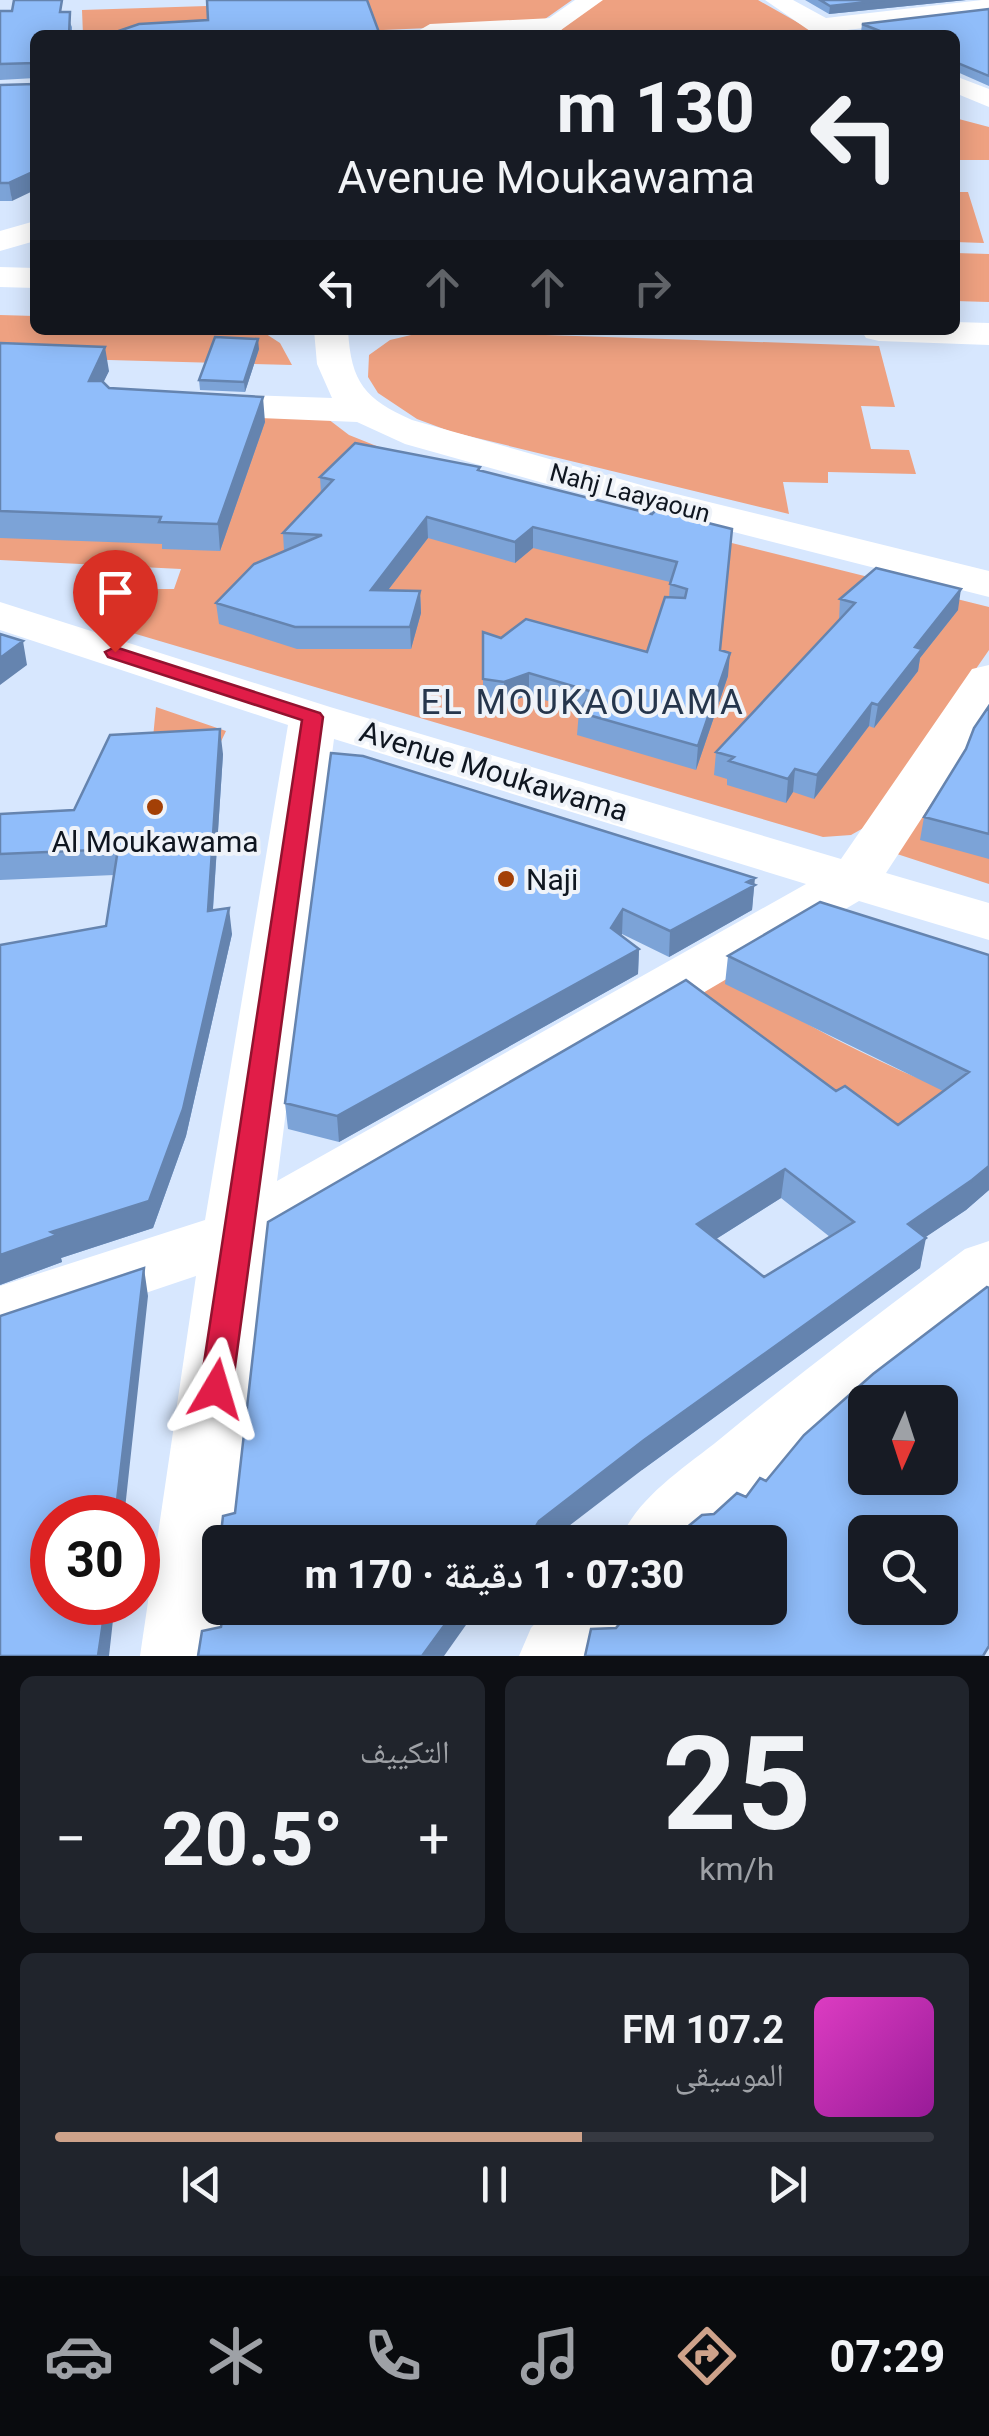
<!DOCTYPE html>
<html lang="ar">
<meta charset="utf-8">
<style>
:root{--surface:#171b24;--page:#20242c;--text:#f1f3f6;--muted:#9ea1a6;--line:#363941;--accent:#cea28a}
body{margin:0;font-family:Roboto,"Noto Naskh Arabic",sans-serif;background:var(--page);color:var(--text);direction:rtl;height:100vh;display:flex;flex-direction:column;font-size:38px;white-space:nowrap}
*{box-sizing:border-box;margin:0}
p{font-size:32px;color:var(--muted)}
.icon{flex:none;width:55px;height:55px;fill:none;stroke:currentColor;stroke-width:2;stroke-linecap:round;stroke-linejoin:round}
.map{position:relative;height:1656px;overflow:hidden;direction:ltr}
.details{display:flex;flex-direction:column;gap:20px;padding:20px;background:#0d0f14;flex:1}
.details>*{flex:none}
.top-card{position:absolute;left:30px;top:30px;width:930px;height:305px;border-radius:15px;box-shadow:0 5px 25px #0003;direction:rtl;background:#171b24;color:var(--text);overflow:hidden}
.needle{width:65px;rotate:183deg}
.controls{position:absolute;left:848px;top:1385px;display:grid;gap:20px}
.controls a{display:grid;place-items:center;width:110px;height:110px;border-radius:15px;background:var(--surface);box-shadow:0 5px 25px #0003;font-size:50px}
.speed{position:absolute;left:30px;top:1495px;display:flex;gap:20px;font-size:50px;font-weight:700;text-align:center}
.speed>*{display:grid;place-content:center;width:130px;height:130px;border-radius:50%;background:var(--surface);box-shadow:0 5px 25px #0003;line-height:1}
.speed .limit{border:15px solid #d22;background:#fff;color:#111}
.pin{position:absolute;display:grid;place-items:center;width:85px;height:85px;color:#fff;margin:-102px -42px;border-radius:50% 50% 50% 0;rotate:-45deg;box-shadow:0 0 10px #0007}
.pin .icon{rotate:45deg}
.me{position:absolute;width:110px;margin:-55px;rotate:7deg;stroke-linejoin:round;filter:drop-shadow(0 0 8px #0008)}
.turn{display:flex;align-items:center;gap:35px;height:210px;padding:0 40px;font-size:45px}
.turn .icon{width:130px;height:130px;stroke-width:2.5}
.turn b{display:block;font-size:70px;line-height:85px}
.lanes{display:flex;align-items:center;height:95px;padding:0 40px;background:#0003;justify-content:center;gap:50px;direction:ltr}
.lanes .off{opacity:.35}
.big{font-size:75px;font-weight:800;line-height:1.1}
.details .widget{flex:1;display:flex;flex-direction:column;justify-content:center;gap:15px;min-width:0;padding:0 35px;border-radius:15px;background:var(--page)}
.details .dial{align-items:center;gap:0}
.dial b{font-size:130px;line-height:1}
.song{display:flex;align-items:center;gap:30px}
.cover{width:120px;height:120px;border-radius:15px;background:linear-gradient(135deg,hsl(310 70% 55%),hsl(300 70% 35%))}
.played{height:10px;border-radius:5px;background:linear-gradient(90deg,var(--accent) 60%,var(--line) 60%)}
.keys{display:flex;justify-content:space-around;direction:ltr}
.heat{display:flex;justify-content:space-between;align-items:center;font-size:55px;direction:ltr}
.details .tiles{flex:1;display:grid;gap:20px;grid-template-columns:1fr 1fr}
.widget:last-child{grid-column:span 2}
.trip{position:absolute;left:202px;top:1525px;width:585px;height:100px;border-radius:15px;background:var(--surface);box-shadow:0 5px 25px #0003;font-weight:800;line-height:100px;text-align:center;direction:rtl}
.tab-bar{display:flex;height:160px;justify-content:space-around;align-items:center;background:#090b0e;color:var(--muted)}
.tab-bar .icon{width:70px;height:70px}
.tab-bar .current{color:var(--accent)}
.tab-bar b{font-size:45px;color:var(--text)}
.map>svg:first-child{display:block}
</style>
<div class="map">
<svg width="989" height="1656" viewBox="0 0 989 1656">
<rect width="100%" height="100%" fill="#d7e7fe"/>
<path fill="#eea181" d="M 207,0 L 572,0 L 545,19 L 429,28 L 268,35 L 83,35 L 82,10 L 207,6 Z
M 600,0 L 758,0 L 820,35 L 546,35 Z
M 955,118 L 989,127 L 989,160 L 955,160 Z
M 955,192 L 968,192 L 984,243 L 955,242 Z
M 955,253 L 989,254 L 989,302 L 955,301 Z
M 0,315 L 35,316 L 35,330 L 260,330 L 280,343 L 292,365 L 0,357 Z
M 428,331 L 879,346 L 895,407 L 861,406 L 871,449 L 909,450 L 916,474 L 828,472 L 828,483 L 783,482 L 789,514 L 452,432 L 417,419 L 378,393 L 368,377 L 369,355 L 390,340 Z
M 0,397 L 328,419 L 349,435 L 434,469 L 989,607 L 989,650 L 867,826 L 851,835 L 823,837 L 119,629 L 105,613 L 118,593 L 141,589 L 174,589 L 181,569 L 0,560 Z
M 989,701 L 989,884 L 897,854 Z
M 156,707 L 226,731 L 215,754 L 151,758 Z
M 715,970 C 795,1020 879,1065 967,1098 L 892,1154 L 668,997 Z"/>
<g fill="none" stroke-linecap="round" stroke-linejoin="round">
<path fill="#fff" fill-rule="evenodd" d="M 765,0 L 793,0 L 826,18 L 982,0 L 989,0 L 989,13 L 847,30 L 851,35 L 810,31 Z
M 553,18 L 561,20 L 565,25 L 561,30 L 421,35 L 418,31 L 430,24 Z
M 955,76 L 989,89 L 989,107 L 955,93 Z
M 314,330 L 348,330 C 351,383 365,399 412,420 L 648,487 L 989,571 L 989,597 L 561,488 L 405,444 L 357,422 L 191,415 L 178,412 L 172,404 L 178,396 L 191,393 L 332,398 L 317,364 Z
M 0,602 L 330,707 L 841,859 L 972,669 L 989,665 L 989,715 L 886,873 L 989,903 L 989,940 L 859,901 L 268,1249 L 235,1542 L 220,1542 L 220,1608 L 228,1608 L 222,1656 L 140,1656 L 196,1276 L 0,1342 L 0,1286 L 205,1220 L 288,725 L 0,630 ZM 334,739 L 806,884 L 277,1181 Z
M 989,1241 L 989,1306 L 865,1402 L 708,1542 L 619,1542 C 637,1497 683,1469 720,1439 C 800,1373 882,1311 965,1249 Z
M 549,1608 L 639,1608 L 628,1634 L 611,1656 L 519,1656 L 531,1628 Z"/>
<path fill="#fff" fill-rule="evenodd" d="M 575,0 L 603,0 L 554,35 L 525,35 Z
M 35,221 L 35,241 L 0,251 L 0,231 Z
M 0,267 L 35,268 L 35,288 L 0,287 Z
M 955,322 L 989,323 L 989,345 L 879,341 L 866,338 L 861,330 L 955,330 Z"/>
</g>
<path fill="#7ca3d7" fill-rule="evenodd" d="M 805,0 L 966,0 L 829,14 Z
M 989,9 L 989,86 L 955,71 L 955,35 L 868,35 L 861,32 L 862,24 Z
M 0,11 L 65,12 L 72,27 L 72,35 L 35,35 L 35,78 L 0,80 Z
M 0,85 L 12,201 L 0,201 Z
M 0,343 L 109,371 L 103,382 L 109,388 L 265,422 L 220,551 L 162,549 L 162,544 L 0,538 Z
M 259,349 L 245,392 L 200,390 L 199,380 Z
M 480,467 L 480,470 L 652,514 L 721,650 L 728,676 L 696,770 L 577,735 L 579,711 L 529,695 L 504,704 L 483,701 L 483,632 L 501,638 L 647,652 L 669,598 L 670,582 L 533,548 L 515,563 L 428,538 L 388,590 L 420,591 L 421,613 L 411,649 L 297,649 L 219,624 L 216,603 L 284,551 L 283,533 L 321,493 L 320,477 Z
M 840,599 L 958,610 L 920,658 L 918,671 L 874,728 L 869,726 L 814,799 L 793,792 L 786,803 L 727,785 L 727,779 L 714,775 L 716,752 L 839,621 Z
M 989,706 L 989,859 L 920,840 L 924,817 L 966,749 Z
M 331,753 L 754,885 L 752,910 L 669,957 L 622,934 L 621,935 L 639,949 L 638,974 L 339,1142 L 288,1129 L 285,1103 Z
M 223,754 L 213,910 L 232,934 L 186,1136 L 153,1228 L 61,1258 L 62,1262 L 0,1285 L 106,926 L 114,875 L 0,880 L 0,814 L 74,810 Z
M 989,955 L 989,1190 L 966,1210 L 925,1237 L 920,1268 L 642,1470 L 235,1513 L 836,1091 L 898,1125 L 943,1091 L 725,984 L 728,956 ZM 781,1198 L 830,1237 L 764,1277 L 716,1239 Z"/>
<path fill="#6584af" d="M 885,0 L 966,0 L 829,14 L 830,6 Z
M 35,171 L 35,190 L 12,201 L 9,183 Z
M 258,339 L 259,349 L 245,392 L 244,382 Z
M 105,347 L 109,371 L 92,406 L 89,381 Z
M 263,397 L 265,422 L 220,551 L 218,524 Z
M 427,517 L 428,538 L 372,611 L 371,590 Z
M 533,527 L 533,548 L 515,563 L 515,542 Z
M 961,589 L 958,610 L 920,658 L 918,671 L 874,728 L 878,705 L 915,647 Z
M 420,591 L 421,613 L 411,649 L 410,627 Z
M 23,641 L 27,665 L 0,685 L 0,658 Z
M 730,653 L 728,676 L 696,770 L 698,746 Z
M 529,673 L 529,695 L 504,704 L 504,682 Z
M 872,703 L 869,726 L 814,799 L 817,775 Z
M 220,729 L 223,754 L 211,937 L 208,911 Z
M 795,769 L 793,792 L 786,803 L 788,779 Z
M 755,878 L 752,910 L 669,957 L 670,931 Z
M 229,908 L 232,934 L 186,1136 L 153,1228 L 61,1258 L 62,1262 L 0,1285 L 0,1255 L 51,1232 Z
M 623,909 L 622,934 L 610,953 L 611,928 Z
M 639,949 L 638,974 L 339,1142 L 337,1116 Z
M 989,1166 L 989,1190 L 966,1210 L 902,1253 L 908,1224 Z
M 785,1169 L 781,1198 L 694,1253 L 697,1224 Z
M 926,1238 L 920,1268 L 642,1470 L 548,1542 L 527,1542 L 539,1521 L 644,1440 Z
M 144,1268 L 148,1296 L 124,1518 L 115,1518 Z
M 106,1602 L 115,1602 L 109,1656 L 98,1656 Z
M 457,1608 L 478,1608 L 444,1656 L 422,1656 Z"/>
<path fill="#90bdfa" stroke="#6584af" stroke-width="2.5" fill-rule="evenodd" d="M 14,0 L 62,0 L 60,12 L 70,12 L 69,35 L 35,35 L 35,63 L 0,64 L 0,11 L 12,11 Z
M 207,0 L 367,0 L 380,35 L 107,35 L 139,24 L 208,20 Z
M 820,0 L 885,0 L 830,6 Z
M 989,9 L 989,76 L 955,62 L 955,35 L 890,35 L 862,24 Z
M 35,84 L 35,171 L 9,183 L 0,183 L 0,85 Z
M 215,337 L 258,339 L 244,382 L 199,380 Z
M 0,343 L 105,347 L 89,381 L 102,381 L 109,388 L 263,397 L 218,524 L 159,522 L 161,517 L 0,511 Z
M 355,443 L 480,467 L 478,470 L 652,514 L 656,510 L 732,529 L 720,650 L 730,653 L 698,746 L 578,712 L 593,692 L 529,673 L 504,682 L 483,679 L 483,632 L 501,638 L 526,619 L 647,652 L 665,597 L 685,598 L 687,589 L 670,584 L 677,562 L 533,527 L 515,542 L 427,517 L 371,590 L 420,591 L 410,627 L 295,627 L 216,603 L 254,564 L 322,535 L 283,533 L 333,480 L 320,477 Z
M 876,568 L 961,589 L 915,647 L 922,649 L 878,705 L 872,703 L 817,775 L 795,769 L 788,779 L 729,761 L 734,757 L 716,752 L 855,603 L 840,599 Z
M 0,634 L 23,641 L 0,658 Z
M 989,706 L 989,834 L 924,817 L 966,749 L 974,728 Z
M 220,729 L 208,911 L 229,908 L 183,1109 L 149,1201 L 51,1232 L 57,1235 L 0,1255 L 0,945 L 106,926 L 118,849 L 0,854 L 0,814 L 74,810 L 110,735 Z
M 331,753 L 363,756 L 755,878 L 747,882 L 755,885 L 670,931 L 623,909 L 611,928 L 639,949 L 337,1116 L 285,1103 Z
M 820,902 L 989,955 L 989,1166 L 972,1180 L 908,1224 L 926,1238 L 644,1440 L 539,1521 L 527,1542 L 220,1542 L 223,1516 L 235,1513 L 268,1222 L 686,980 L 836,1091 L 845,1086 L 898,1125 L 969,1072 L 728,956 ZM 785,1169 L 854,1222 L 764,1277 L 697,1224 Z
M 144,1268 L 115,1518 L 52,1518 L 52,1602 L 106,1602 L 98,1656 L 0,1656 L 0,1316 Z
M 987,1287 L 989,1288 L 989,1646 L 983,1656 L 585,1656 L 591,1629 L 616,1628 L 632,1608 L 770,1608 L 770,1542 L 669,1542 L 702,1515 L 714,1514 L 737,1493 L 746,1497 L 760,1478 L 766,1481 L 804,1435 L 873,1374 ZM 865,1402 L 940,1402 L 940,1478 L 865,1478 ZM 865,1532 L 940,1532 L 940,1608 L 865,1608 Z
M 224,1608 L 457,1608 L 422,1656 L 198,1656 L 202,1631 L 221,1627 Z"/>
<path fill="#e11d48" stroke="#92132f" stroke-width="2.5" d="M 115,647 L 320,713 L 323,717 L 232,1389 L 227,1398 L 216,1402 L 205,1398 L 200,1389 L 302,720 L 108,657 L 105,652 Z"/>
<g fill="#a34006" stroke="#eff3f9" stroke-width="4">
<circle cx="155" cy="807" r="10"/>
<circle cx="506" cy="879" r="10"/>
</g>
<g text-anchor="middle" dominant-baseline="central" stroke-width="8" stroke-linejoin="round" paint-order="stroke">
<g font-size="25" fill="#0f1620" stroke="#eff3f9">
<text transform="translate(630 493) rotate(15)">Nahj Laayaoun</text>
</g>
<g font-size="30" fill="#0f1620" stroke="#eff3f9">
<text transform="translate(494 771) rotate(17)">Avenue Moukawama</text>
</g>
<g font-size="30" fill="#0f1620" stroke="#eff3f9">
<text x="155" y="841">Al Moukawama</text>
<text x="526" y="879" text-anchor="start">Naji</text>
</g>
<g font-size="35" letter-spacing="2.5" fill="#26364c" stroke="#eff3f9">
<text x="583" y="702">EL MOUKAOUAMA</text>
</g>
</g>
</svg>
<div class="controls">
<a><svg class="needle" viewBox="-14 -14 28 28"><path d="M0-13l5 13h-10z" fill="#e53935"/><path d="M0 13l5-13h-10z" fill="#9ea1a6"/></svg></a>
<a><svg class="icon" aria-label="search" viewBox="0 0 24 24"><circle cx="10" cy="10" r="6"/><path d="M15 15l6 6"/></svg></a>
</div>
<div class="speed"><div class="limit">30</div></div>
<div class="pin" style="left:115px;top:652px;background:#d93025"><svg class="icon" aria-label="arrive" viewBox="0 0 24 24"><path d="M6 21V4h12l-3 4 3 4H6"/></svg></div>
<svg class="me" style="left:216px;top:1389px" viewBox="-20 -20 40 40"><path d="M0-17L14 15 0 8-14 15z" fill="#e11d48" stroke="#fff" stroke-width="4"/></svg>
<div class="trip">07:30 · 1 دقيقة · 170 m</div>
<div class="top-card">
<div class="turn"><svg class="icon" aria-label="left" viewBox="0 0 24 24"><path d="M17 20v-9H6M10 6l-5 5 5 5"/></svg><div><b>130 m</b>Avenue Moukawama</div></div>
<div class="lanes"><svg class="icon" aria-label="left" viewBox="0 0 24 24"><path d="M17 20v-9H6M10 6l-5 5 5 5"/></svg><svg class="icon off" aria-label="ahead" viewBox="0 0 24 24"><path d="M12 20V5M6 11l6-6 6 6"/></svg><svg class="icon off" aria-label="ahead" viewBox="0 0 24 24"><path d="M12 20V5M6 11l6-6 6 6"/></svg><svg class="icon off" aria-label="right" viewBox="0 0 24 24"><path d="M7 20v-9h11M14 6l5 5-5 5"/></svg></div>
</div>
</div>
<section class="details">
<div class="tiles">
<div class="widget dial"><b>25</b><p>km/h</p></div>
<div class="widget"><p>التكييف</p>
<div class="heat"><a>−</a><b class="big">20.5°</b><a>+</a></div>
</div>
<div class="widget">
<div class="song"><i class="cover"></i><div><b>107.2 FM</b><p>الموسيقى</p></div></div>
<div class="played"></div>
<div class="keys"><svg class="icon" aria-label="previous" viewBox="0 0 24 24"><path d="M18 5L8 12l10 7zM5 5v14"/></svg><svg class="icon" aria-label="pause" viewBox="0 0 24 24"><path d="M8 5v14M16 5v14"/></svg><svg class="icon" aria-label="next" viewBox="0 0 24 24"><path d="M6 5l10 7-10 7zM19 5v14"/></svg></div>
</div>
</div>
</section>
<nav class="tab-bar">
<b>07:29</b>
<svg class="icon current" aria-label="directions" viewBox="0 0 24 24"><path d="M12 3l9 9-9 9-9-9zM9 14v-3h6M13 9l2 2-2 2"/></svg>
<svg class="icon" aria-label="music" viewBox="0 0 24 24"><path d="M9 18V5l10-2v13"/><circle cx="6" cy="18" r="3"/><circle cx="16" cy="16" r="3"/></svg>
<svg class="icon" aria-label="phone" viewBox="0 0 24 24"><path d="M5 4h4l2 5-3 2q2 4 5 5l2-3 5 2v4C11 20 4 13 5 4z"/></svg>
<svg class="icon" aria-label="climate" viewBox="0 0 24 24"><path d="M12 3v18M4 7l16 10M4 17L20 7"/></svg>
<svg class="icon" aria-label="car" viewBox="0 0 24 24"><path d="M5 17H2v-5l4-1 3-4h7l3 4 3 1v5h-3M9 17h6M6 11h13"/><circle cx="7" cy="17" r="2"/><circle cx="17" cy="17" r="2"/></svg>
</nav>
